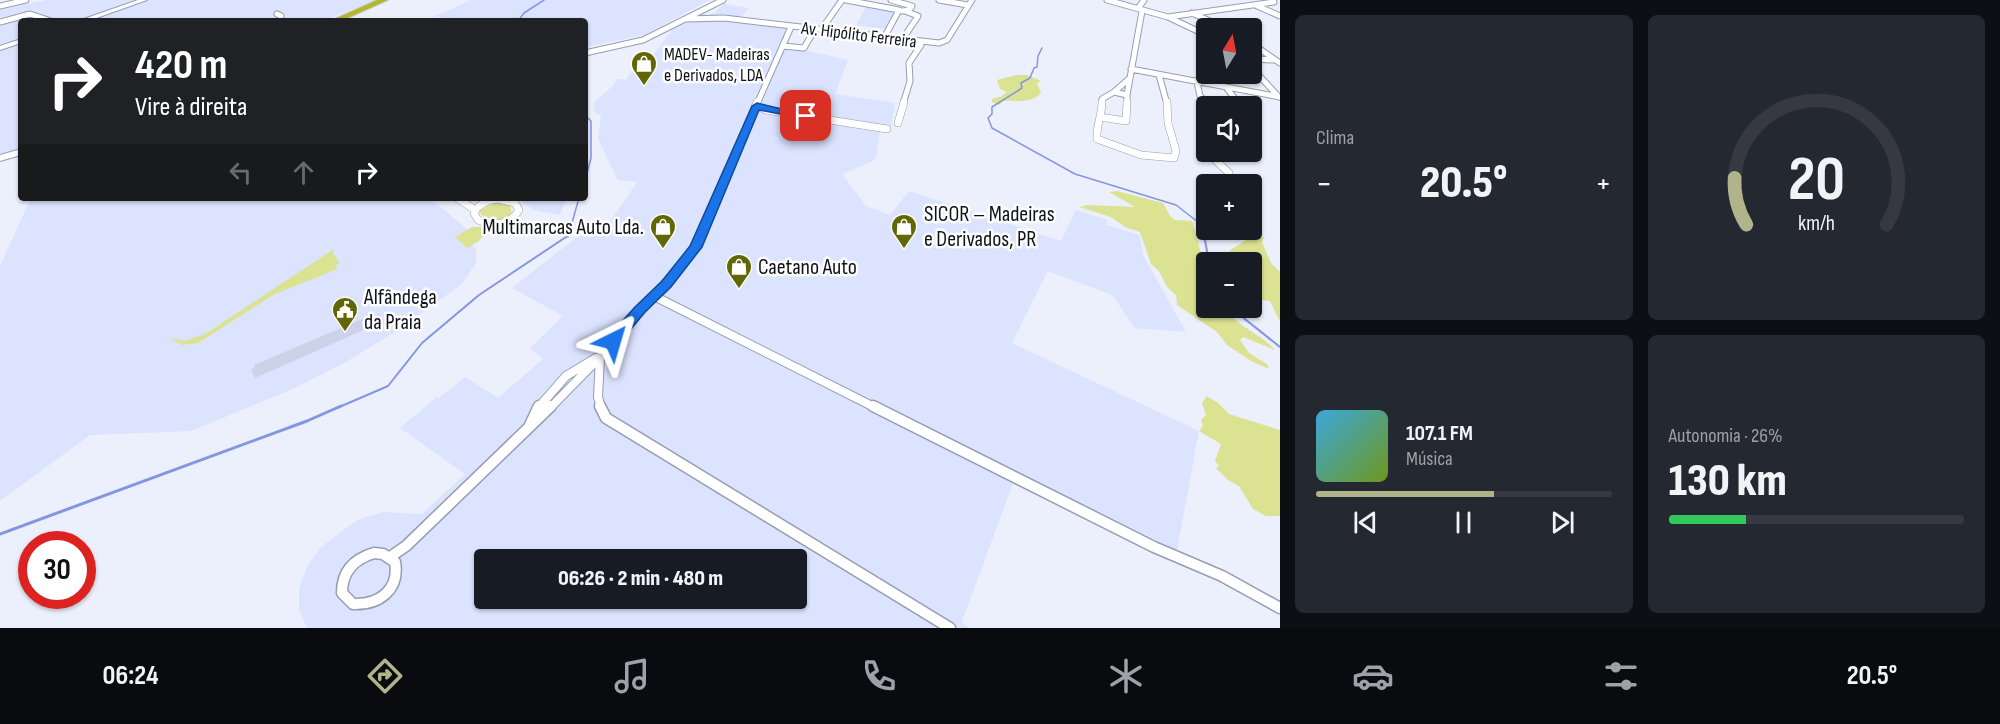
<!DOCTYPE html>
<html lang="pt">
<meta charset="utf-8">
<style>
:root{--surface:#171b24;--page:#242831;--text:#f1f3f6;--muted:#9ea1a6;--line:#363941;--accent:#b1b48a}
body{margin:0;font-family:"Sofia Sans Condensed",sans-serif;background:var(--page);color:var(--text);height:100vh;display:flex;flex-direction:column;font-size:22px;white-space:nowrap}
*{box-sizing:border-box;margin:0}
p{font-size:20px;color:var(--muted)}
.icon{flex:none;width:33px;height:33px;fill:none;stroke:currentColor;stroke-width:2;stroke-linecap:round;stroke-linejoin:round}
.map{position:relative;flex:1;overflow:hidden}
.sheet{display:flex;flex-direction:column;gap:15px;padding:15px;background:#0d0f14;width:720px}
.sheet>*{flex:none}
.top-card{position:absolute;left:18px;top:18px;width:570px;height:183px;border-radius:6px;box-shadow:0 2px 4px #0004;background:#202124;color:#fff;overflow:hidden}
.needle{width:39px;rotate:10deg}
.buttons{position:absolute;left:1196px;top:18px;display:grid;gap:12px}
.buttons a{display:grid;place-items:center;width:66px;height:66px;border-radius:6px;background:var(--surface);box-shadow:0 2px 4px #0004;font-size:30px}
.speed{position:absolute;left:18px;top:531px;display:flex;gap:12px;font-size:30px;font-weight:700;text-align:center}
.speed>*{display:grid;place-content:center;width:78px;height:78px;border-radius:50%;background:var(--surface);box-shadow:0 2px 4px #0004;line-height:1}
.speed .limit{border:9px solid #d22;background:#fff;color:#111}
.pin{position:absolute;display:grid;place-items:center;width:51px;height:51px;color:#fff;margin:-26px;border-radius:12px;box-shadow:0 3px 9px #0006}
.me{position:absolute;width:66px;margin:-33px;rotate:40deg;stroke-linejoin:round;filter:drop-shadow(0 0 4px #0008)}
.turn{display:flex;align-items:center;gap:21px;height:126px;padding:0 18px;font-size:27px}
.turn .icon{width:78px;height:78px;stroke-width:2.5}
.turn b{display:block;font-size:42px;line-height:51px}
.lanes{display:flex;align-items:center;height:57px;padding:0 18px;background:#0003;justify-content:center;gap:30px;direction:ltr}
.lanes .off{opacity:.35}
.big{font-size:45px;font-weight:800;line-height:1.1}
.sheet .widget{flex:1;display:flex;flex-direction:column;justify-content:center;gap:9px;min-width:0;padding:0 21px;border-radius:9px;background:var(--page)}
.sheet .dial{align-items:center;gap:0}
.dial svg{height:156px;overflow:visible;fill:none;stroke:var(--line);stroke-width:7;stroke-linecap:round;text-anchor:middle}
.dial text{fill:var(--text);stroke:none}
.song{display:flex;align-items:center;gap:18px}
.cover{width:72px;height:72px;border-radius:9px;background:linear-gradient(135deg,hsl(200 70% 55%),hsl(80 70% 35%))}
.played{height:6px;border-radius:3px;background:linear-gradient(90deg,var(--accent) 60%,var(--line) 60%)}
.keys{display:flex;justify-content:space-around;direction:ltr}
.heat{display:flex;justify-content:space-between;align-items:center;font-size:33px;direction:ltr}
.charge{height:9px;border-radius:4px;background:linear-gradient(90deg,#34c759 26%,var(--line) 0)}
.sheet .tiles{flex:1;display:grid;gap:15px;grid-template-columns:repeat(2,1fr)}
.trip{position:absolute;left:474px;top:549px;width:333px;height:60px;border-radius:6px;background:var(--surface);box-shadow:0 2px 4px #0004;font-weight:800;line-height:60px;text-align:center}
.tab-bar{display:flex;height:96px;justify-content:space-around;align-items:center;background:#090b0e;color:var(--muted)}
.tab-bar .icon{width:42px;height:42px}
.tab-bar .current{color:var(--accent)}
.tab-bar b{font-size:27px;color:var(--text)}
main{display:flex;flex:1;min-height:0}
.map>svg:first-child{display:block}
</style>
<main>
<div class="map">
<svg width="1280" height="628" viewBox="0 0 1280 628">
<rect width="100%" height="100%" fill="#eceffc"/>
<path fill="#dbe3ff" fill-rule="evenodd" d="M 46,0 L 376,0 L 322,21 L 21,21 L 21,157 L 0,159 L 0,10 Z
M 471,0 L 710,0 L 644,35 L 585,47 L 585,21 L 457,21 L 436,16 Z
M 724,4 L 749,8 L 740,18 L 790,25 L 781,45 L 848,60 L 835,94 L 895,103 L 891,127 L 881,126 L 876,157 L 871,162 L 842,174 L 866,206 L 890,215 L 909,191 L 1061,241 L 1076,210 L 1107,220 L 1107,225 L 1140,235 L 1143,255 L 1186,332 L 1135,328 L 1112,295 L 1048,271 L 1012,343 L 1199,431 L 1177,550 L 1017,472 L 962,622 L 970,628 L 307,628 L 299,609 L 299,588 L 307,567 L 320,548 L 357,520 L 383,512 L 422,514 L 465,474 L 400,428 L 437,397 L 439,398 L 465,377 L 498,398 L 543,359 L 530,348 L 563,316 L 512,288 L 577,237 L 603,232 L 637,182 L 618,180 L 598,139 L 601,116 L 595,113 L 593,103 L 613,86 L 616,79 L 626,80 L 629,74 L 642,70 L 672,30 L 689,21 L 714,13 ZM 484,560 L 796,560 L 796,598 L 484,598 Z
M 867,5 L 895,11 L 885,29 L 856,25 Z
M 31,198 L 424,198 L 437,204 L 479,239 L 472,245 L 476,249 L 476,263 L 462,284 L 398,330 L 346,362 L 295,388 L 191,431 L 90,435 L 0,501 L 0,266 Z
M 518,198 L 567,198 L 560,215 L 533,210 Z"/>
<path fill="#dbe392" d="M 1017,75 L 1027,75 L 1041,81 L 1037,83 L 1041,93 C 1031,104 1017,100 1003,101 L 999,105 L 992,102 L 992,99 L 1002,96 L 1007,92 L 1000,89 L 997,80 Z
M 1117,191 L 1163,203 L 1170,216 L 1175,220 L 1192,221 L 1206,271 L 1206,308 L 1225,308 C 1237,327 1260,333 1275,350 L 1243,337 L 1240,340 L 1249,353 L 1267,364 L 1269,369 L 1251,361 L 1227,345 L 1217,332 L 1177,305 L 1176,295 L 1167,287 L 1159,271 L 1151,264 L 1140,232 L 1125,227 L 1111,217 L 1079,207 L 1087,205 L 1135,207 L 1109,192 Z
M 498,202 L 510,205 L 512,214 C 503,222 493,223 483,218 L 480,212 L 482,209 Z
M 1251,224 L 1255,226 L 1253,229 L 1264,238 L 1262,242 L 1271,263 L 1280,272 L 1280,322 L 1270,301 L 1255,299 L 1251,294 L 1251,262 L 1227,262 L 1231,258 L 1229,251 L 1246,240 L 1239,234 L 1217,237 L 1211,230 L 1251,230 Z
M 472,227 L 482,227 L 485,233 L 479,241 L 467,248 L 455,237 Z
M 334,249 L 333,254 L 340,263 L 335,266 L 337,269 L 273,295 L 198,343 L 182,345 L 169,338 L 185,341 L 205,334 Z
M 1207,396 L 1218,403 L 1229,414 L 1280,430 L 1280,516 L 1266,516 L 1253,509 L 1239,486 L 1228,480 L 1216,468 L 1219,466 L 1215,461 L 1221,444 L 1199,431 L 1203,426 L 1201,420 L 1206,415 L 1202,403 Z"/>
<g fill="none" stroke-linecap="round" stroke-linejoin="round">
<path stroke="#8396e1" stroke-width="1.5" d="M 518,21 L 524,13 L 544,0
M 1042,48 L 1038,56 L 1037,67 L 1034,68 L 1030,78 L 1021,83 L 1022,88 L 992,107 L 992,114 L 988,118 L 992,128 L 1075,174 L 1176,205 L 1198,222 L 1204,237
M 585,115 L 591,121 L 591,158 L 585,181
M 568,237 L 579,198"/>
<path stroke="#8396e1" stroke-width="2" d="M 1204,235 L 1209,262
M 1231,308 L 1280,347
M 337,408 L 388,386 L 422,343 L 479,295 L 569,235"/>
<path stroke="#8396e1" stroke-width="3" d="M 0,534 L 307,421 L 341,406"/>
</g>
<path fill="#ccd2e7" d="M 374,314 L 375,316 L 379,314 L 384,321 L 255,378 L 251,369 L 255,368 L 254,365 Z"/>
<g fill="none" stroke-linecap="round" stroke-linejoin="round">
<defs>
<path id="street-far3" d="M 846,0 L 899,10 L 884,38
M 891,0 L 912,6 L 909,10 L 902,11
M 939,0 L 968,5
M 1107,0 L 1168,17 L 1206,35
M 1255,5 L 1280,16
M 0,6 L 26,0
M 1192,13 L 1225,28
M 277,14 L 281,16
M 1168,17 L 1274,2
M 686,19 L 724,18 L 939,43 L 947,40 L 972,0
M 0,22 L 30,14 L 51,21
M 821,30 L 842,0
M 902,40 L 918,16 L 905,11
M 1251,43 L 1280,63
M 783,46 L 804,48 L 815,29
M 585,53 L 643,40 L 723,0
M 1251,59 L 1275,60
M 1251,67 L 1279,97
M 1131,69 L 1280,97
M 1159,75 L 1167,104
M 1130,78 L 1127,95 L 1114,92 Z
M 1130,78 L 1142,11 L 1139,7 L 1144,0
M 1197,82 L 1200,96 L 1208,104
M 1226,87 L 1239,104
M 757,104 L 791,27
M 903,104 L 910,81 L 909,63 L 921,45 L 917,42
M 1102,104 L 1102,99 L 1114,92
M 1127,104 L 1127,95"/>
<path id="street-far2" d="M 1102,102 C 1102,115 1096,126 1097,139 L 1141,155 L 1174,158 L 1176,151 L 1168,123 L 1167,102
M 1206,102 L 1210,106
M 1238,102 L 1241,106
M 757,106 L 766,110 L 887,129
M 1100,117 L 1126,121 L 1127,102
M 1251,118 L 1253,120
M 898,123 L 904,102
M 1207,152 L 1229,173
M 457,198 L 475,210
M 498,199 L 515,203 L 519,210 C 510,225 493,227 478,220 L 474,213 C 479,203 488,200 498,199 Z
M 700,237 L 757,102"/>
<path id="street-far1" d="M 654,296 L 876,408
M 600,357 L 598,397 L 601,408
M 538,408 L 566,376 L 596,358
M 550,408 L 600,357 L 688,258 L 701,235"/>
<path id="street" d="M 600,406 L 606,418 L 950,628
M 873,406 L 1154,547 L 1222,576 L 1280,608
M 530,425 L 539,406
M 374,553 L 383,554 L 395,562 C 400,590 379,605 353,604 L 342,593 C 342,571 354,559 374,553 Z
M 390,557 L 406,546 L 551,406"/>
<path id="secondary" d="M 138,0 L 147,0 L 88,21 L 78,21 Z
M 21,39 L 21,43 L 0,50 L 0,46 Z
M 21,149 L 21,155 L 0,161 L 0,155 Z"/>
<path id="highway" d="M 377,0 L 388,0 L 341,21 L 330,21 Z"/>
</defs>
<use href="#street-far3" stroke="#979db0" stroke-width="7"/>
<use href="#street-far2" stroke="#979db0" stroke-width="8"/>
<use href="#street-far1" stroke="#979db0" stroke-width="10"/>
<use href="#street" stroke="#979db0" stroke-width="13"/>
<use href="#secondary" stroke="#979db0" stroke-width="2"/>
<use href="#highway" stroke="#cfd0d1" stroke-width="2"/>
<use href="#street-far3" stroke="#fff" stroke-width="5"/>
<use href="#street-far2" stroke="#fff" stroke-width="7"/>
<use href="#street-far1" stroke="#fff" stroke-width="8"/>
<use href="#street" stroke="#fff" stroke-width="10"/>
<use href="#secondary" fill="#fff" fill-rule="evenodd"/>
<use href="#highway" fill="#b0b82b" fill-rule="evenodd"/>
</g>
<path fill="#1a73e8" stroke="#114b97" stroke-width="1.5" d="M 757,103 L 811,116 L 806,119 L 759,110 L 702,247 L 671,287 L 644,313 L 618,345 L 608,345 L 606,341 L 608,337 L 635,307 L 662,281 L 690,246 L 752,106 Z"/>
<defs>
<symbol id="shop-pin" viewBox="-11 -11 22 30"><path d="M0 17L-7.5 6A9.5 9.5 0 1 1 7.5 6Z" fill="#626706" stroke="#fdfdfd"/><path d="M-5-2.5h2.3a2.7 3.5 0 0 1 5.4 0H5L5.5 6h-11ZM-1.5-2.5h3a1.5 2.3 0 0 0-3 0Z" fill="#fff"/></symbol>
<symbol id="civic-pin" viewBox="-11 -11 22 30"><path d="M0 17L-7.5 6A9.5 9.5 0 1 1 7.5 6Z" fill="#626706" stroke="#fdfdfd"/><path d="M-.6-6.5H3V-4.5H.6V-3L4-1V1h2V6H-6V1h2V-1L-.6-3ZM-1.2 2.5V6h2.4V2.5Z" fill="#fff"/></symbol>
</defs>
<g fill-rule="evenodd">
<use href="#shop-pin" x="629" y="49" width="30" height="40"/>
<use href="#shop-pin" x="648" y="212" width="30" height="40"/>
<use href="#shop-pin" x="889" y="212" width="30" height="40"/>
<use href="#shop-pin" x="724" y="252" width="30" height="40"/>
<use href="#civic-pin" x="330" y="295" width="30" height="40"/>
</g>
<g text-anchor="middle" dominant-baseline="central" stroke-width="5" stroke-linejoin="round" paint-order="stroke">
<g font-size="18" fill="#101219" stroke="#fdfdfd">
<text transform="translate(859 35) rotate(7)">Av. Hipólito Ferreira</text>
</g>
<g font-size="18" fill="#101219" stroke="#fdfdfd" text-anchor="start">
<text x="664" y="54">MADEV- Madeiras<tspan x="664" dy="21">e Derivados, LDA</tspan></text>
</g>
<g font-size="22" fill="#101219" stroke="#fdfdfd" text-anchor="start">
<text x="924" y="214">SICOR – Madeiras<tspan x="924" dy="25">e Derivados, PR</tspan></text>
<text x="644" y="227" text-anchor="end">Multimarcas Auto Lda.</text>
<text x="758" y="267">Caetano Auto</text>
<text x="364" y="297">Alfândega<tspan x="364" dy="25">da Praia</tspan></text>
</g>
</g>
</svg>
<div class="buttons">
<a><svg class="needle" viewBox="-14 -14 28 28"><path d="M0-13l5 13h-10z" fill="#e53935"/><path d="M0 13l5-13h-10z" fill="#9ea1a6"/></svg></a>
<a><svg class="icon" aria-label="sound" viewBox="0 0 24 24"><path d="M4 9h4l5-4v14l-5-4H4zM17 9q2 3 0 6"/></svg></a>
<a>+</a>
<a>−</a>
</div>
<div class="speed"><div class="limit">30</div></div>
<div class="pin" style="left:806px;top:116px;background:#d93025"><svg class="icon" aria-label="arrive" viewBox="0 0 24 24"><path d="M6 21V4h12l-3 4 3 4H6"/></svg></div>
<svg class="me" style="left:613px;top:341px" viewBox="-20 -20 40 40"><path d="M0-17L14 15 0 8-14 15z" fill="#1a73e8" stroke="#fff" stroke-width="4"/></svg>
<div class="trip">06:26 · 2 min · 480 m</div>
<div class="top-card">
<div class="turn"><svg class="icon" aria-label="right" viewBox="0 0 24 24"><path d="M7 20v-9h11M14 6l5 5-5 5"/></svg><div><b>420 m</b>Vire à direita</div></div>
<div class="lanes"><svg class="icon off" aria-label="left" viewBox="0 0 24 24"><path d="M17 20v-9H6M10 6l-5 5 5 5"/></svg><svg class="icon off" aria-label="ahead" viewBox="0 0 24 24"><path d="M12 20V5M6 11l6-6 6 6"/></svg><svg class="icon" aria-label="right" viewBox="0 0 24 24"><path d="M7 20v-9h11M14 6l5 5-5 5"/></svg></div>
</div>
</div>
<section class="sheet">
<div class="tiles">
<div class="widget"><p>Clima</p>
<div class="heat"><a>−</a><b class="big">20.5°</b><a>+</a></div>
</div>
<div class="widget dial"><svg viewBox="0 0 100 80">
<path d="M14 69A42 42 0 1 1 86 69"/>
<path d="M14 69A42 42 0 0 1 8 45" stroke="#b1b48a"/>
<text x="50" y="56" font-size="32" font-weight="700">20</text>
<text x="50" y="72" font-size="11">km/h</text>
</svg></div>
<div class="widget">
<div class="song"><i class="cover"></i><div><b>107.1 FM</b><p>Música</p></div></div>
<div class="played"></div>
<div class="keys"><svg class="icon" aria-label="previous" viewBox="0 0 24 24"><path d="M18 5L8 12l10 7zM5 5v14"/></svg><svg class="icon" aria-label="pause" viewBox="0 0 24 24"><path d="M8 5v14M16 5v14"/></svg><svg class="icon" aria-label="next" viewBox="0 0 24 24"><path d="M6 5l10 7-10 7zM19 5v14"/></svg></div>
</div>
<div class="widget"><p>Autonomia · 26%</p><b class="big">130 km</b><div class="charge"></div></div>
</div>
</section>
</main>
<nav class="tab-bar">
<b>06:24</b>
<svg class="icon current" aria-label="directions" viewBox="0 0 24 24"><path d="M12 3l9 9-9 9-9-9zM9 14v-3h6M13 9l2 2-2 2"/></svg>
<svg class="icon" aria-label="music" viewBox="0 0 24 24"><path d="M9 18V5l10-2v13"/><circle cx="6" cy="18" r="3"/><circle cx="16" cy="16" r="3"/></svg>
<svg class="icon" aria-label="phone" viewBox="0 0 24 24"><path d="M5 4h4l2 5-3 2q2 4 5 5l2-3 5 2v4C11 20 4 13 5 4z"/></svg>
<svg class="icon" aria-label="climate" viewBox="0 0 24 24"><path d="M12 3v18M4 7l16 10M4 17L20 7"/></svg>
<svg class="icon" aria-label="car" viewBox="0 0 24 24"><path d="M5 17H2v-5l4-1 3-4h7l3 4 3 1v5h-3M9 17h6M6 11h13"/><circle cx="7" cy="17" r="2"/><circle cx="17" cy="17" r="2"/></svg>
<svg class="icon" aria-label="filters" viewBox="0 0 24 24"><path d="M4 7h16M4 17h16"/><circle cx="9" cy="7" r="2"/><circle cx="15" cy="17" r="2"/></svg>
<b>20.5°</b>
</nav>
